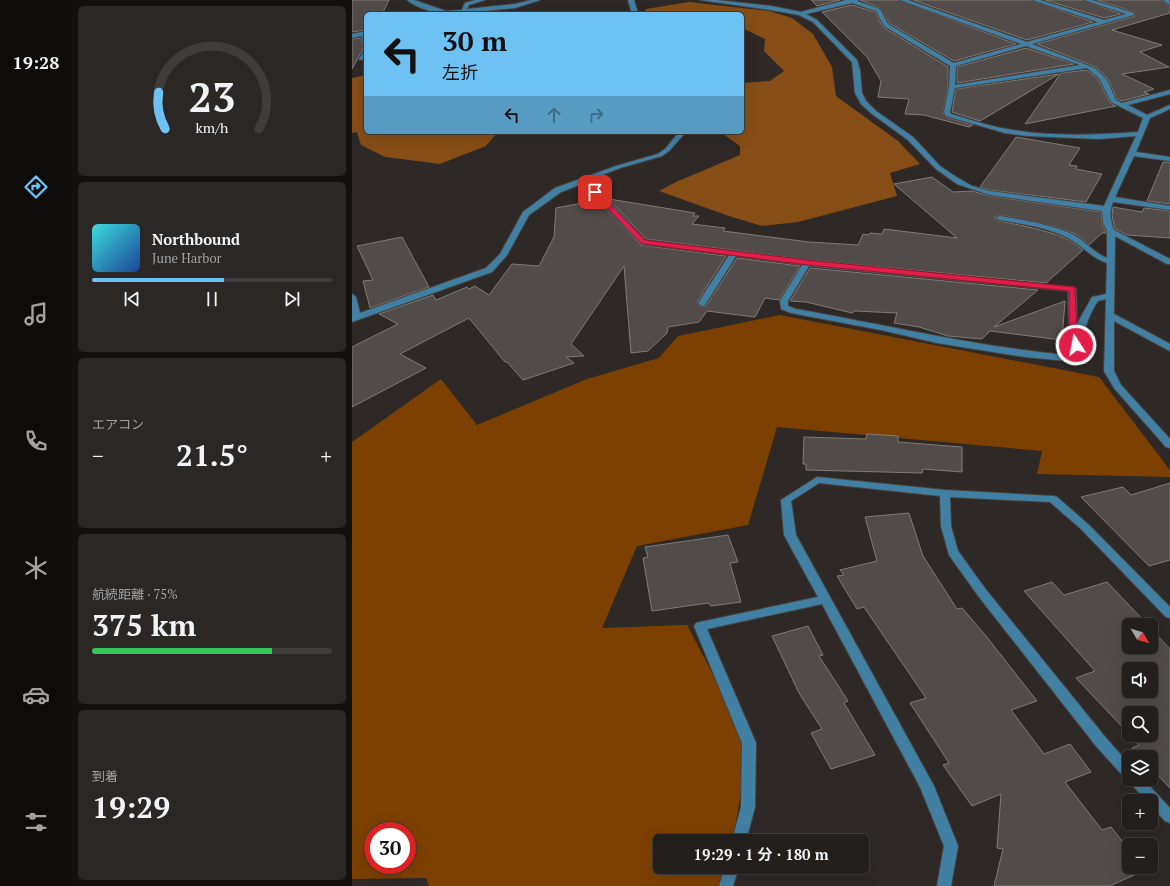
<!DOCTYPE html>
<html lang="ja">
<meta charset="utf-8">
<style>
:root{--surface:#221f1c;--page:#2a2725;--text:#f1f3f6;--muted:#a2a2a3;--line:#3f3d3b;--accent:#6dc2f3}
body{margin:0;font-family:"PT Serif","Noto Sans JP",serif;background:var(--page);color:var(--text);height:100vh;display:flex;flex-direction:column;font-size:15px;white-space:nowrap}
*{box-sizing:border-box;margin:0}
p{font-size:13px;color:var(--muted)}
.icon{flex:none;width:22px;height:22px;fill:none;stroke:currentColor;stroke-width:2;stroke-linecap:round;stroke-linejoin:round}
.map{position:relative;flex:1;overflow:hidden}
.details{display:flex;flex-direction:column;gap:6px;padding:6px;background:#13110f;width:280px}
.details>*{flex:none}
.banner{position:absolute;left:12px;top:12px;width:380px;height:122px;border-radius:6px;box-shadow:0 4px 16px #0002,0 0 0 1px var(--line);background:#6dc2f3;color:#111;overflow:hidden}
.needle{width:26px;rotate:128deg}
.controls{position:absolute;left:770px;top:618px;display:grid;gap:8px}
.controls a{display:grid;place-items:center;width:36px;height:36px;border-radius:6px;background:var(--surface);box-shadow:0 4px 16px #0002,0 0 0 1px var(--line);font-size:20px}
.speed{position:absolute;left:12px;top:822px;display:flex;gap:8px;font-size:20px;font-weight:700;text-align:center}
.speed>*{display:grid;place-content:center;width:52px;height:52px;border-radius:50%;background:var(--surface);box-shadow:0 4px 16px #0002,0 0 0 1px var(--line);line-height:1}
.speed .limit{border:6px solid #d22;background:#fff;color:#111}
.pin{position:absolute;display:grid;place-items:center;width:34px;height:34px;color:#fff;margin:-17px;border-radius:8px;box-shadow:0 2px 6px #0006}
.me{position:absolute;width:44px;margin:-22px;rotate:349deg;stroke-linejoin:round;filter:drop-shadow(0 0 3px #0008)}
.turn{display:flex;align-items:center;gap:14px;height:84px;padding:0 12px;font-size:18px}
.turn .icon{width:52px;height:52px;stroke-width:2.5}
.turn b{display:block;font-size:28px;line-height:34px}
.lanes{display:flex;align-items:center;height:38px;padding:0 12px;background:#0003;justify-content:center;gap:20px;direction:ltr}
.lanes .off{opacity:.35}
.big{font-size:30px;font-weight:700;line-height:1.1}
.details .widget{flex:1;display:flex;flex-direction:column;justify-content:center;gap:6px;min-width:0;padding:0 14px;border-radius:6px;background:var(--page)}
.details .dial{align-items:center;gap:0}
.dial svg{height:104px;overflow:visible;fill:none;stroke:var(--line);stroke-width:7;stroke-linecap:round;text-anchor:middle}
.dial text{fill:var(--text);stroke:none}
.song{display:flex;align-items:center;gap:12px}
.cover{width:48px;height:48px;border-radius:6px;background:linear-gradient(135deg,hsl(180 70% 55%),hsl(220 70% 35%))}
.played{height:4px;border-radius:2px;background:linear-gradient(90deg,var(--accent) 55%,var(--line) 55%)}
.keys{display:flex;justify-content:space-around;direction:ltr}
.heat{display:flex;justify-content:space-between;align-items:center;font-size:22px;direction:ltr}
.charge{height:6px;border-radius:3px;background:linear-gradient(90deg,#34c759 75%,var(--line) 0)}
.trip{position:absolute;left:301px;top:834px;width:216px;height:40px;border-radius:6px;background:var(--surface);box-shadow:0 4px 16px #0002,0 0 0 1px var(--line);font-weight:700;line-height:40px;text-align:center}
main{display:flex;flex:1;min-height:0}
.dock{display:flex;flex-direction:column;width:72px;justify-content:space-around;align-items:center;background:#0e0c0b;color:var(--muted)}
.dock .icon{width:28px;height:28px}
.dock .selected{color:var(--accent)}
.dock b{font-size:18px;color:var(--text)}
.map>svg:first-child{display:block}
</style>
<main>
<nav class="dock">
<b>19:28</b>
<svg class="icon selected" aria-label="directions" viewBox="0 0 24 24"><path d="M12 3l9 9-9 9-9-9zM9 14v-3h6M13 9l2 2-2 2"/></svg>
<svg class="icon" aria-label="music" viewBox="0 0 24 24"><path d="M9 18V5l10-2v13"/><circle cx="6" cy="18" r="3"/><circle cx="16" cy="16" r="3"/></svg>
<svg class="icon" aria-label="phone" viewBox="0 0 24 24"><path d="M5 4h4l2 5-3 2q2 4 5 5l2-3 5 2v4C11 20 4 13 5 4z"/></svg>
<svg class="icon" aria-label="climate" viewBox="0 0 24 24"><path d="M12 3v18M4 7l16 10M4 17L20 7"/></svg>
<svg class="icon" aria-label="car" viewBox="0 0 24 24"><path d="M5 17H2v-5l4-1 3-4h7l3 4 3 1v5h-3M9 17h6M6 11h13"/><circle cx="7" cy="17" r="2"/><circle cx="17" cy="17" r="2"/></svg>
<svg class="icon" aria-label="filters" viewBox="0 0 24 24"><path d="M4 7h16M4 17h16"/><circle cx="9" cy="7" r="2"/><circle cx="15" cy="17" r="2"/></svg>
</nav>
<section class="details">
<div class="widget dial"><svg viewBox="0 0 100 80">
<path d="M14 69A42 42 0 1 1 86 69"/>
<path d="M14 69A42 42 0 0 1 9 41" stroke="#6dc2f3"/>
<text x="50" y="56" font-size="32" font-weight="700">23</text>
<text x="50" y="72" font-size="11">km/h</text>
</svg></div>
<div class="widget">
<div class="song"><i class="cover"></i><div><b>Northbound</b><p>June Harbor</p></div></div>
<div class="played"></div>
<div class="keys"><svg class="icon" aria-label="previous" viewBox="0 0 24 24"><path d="M18 5L8 12l10 7zM5 5v14"/></svg><svg class="icon" aria-label="pause" viewBox="0 0 24 24"><path d="M8 5v14M16 5v14"/></svg><svg class="icon" aria-label="next" viewBox="0 0 24 24"><path d="M6 5l10 7-10 7zM19 5v14"/></svg></div>
</div>
<div class="widget"><p>エアコン</p>
<div class="heat"><a>−</a><b class="big">21.5°</b><a>+</a></div>
</div>
<div class="widget"><p>航続距離 · 75%</p><b class="big">375 km</b><div class="charge"></div></div>
<div class="widget"><p>到着</p><b class="big">19:29</b></div>
</section>
<div class="map">
<svg width="818" height="886" viewBox="0 0 818 886">
<rect width="100%" height="100%" fill="#2e2926"/>
<path fill="#7c4101" fill-rule="evenodd" d="M 428,315 L 747,377 L 818,470 L 818,477 L 685,474 L 690,451 L 425,427 L 396,525 L 285,546 L 250,628 L 335,625 L 397,743 L 381,841 L 308,841 L 308,867 L 377,867 L 374,886 L 77,886 L 74,878 L 0,879 L 0,442 L 89,379 L 125,425 L 235,379 L 307,358 L 326,336 ZM 21,831 L 55,831 L 55,865 L 21,865 Z"/>
<path fill="#864d16" d="M 337,2 L 417,11 L 440,18 L 461,34 L 480,67 L 484,96 L 546,141 L 568,164 L 538,173 L 545,196 L 446,222 L 410,226 L 377,216 L 307,191 L 324,182 L 388,155 L 388,146 L 368,132 L 390,132 L 390,83 L 418,81 L 432,71 L 412,51 L 413,39 L 390,28 L 390,14 L 292,14 L 294,9 Z
M 14,75 L 14,132 L 146,132 L 134,146 L 88,164 L 33,157 L 9,145 L 5,132 L 0,133 L 0,78 Z"/>
<path fill="#514c49" stroke="#817b77" fill-rule="evenodd" d="M 0,0 L 37,0 L 30,14 L 14,14 L 14,30 L 0,32 Z
M 459,0 L 488,0 L 465,6 Z
M 508,0 L 547,0 L 664,44 L 602,61 L 537,23 L 528,8 Z
M 561,0 L 679,0 L 741,22 L 675,40 Z
M 693,0 L 731,0 L 769,14 L 752,18 Z
M 745,0 L 810,0 L 818,6 L 818,13 L 760,30 L 810,45 L 788,52 L 817,67 L 770,74 L 802,89 L 792,92 L 797,94 L 770,101 L 765,99 L 756,79 L 744,67 L 685,44 L 783,16 L 782,12 Z
M 500,5 L 523,12 L 531,27 L 596,67 L 596,87 L 591,113 L 594,117 L 621,125 L 617,127 L 572,115 L 553,114 L 557,99 L 526,97 L 529,81 L 515,57 L 470,12 Z
M 9,38 L 10,44 L 12,47 L 0,69 L 0,39 Z
M 674,48 L 722,64 L 605,83 L 605,67 Z
M 735,70 L 746,79 L 758,103 L 764,106 L 673,124 L 709,73 Z
M 707,74 L 628,121 L 600,112 L 604,89 Z
M 664,137 L 728,148 L 717,165 L 725,166 L 724,169 L 750,174 L 734,202 L 638,190 L 628,187 Z
M 811,162 L 818,162 L 818,204 L 795,201 Z
M 580,177 L 601,192 L 620,191 L 638,196 L 749,212 L 750,222 L 754,233 L 750,233 L 737,245 L 724,234 L 701,226 L 648,215 L 643,217 L 643,219 L 648,221 L 681,228 L 706,235 L 719,241 L 731,250 L 694,283 L 455,260 L 294,239 L 257,199 L 343,213 L 341,216 L 347,216 L 340,224 L 373,228 L 371,231 L 457,242 L 506,245 L 511,234 L 517,235 L 518,233 L 530,234 L 532,229 L 605,238 L 542,184 Z
M 246,200 L 288,245 L 374,256 L 345,302 L 349,307 L 354,306 L 385,258 L 448,266 L 427,300 L 413,298 L 403,317 L 355,311 L 347,322 L 316,327 L 315,333 L 296,351 L 279,353 L 272,266 L 219,344 L 232,356 L 214,357 L 222,363 L 171,380 L 155,362 L 153,362 L 117,318 L 48,354 L 74,368 L 0,407 L 0,347 L 46,324 L 27,314 L 81,295 L 84,300 L 115,287 L 117,289 L 123,286 L 137,295 L 160,264 L 187,266 L 202,237 L 204,208 Z
M 761,207 L 790,212 L 792,208 L 818,211 L 818,238 L 775,235 L 763,229 L 760,216 Z
M 50,237 L 77,287 L 18,308 L 11,281 L 21,280 L 5,246 Z
M 458,268 L 686,290 L 642,327 L 713,301 L 710,340 L 638,331 L 630,339 L 596,336 L 567,327 L 542,323 L 545,313 L 503,311 L 500,313 L 454,302 L 438,301 Z
M 515,434 L 546,436 L 546,442 L 610,447 L 610,472 L 571,469 L 570,473 L 454,470 L 454,464 L 451,464 L 452,437 L 514,439 Z
M 818,483 L 818,560 L 797,566 L 729,497 L 771,487 L 779,495 Z
M 557,513 L 571,556 L 605,609 L 610,608 L 634,636 L 685,701 L 659,710 L 692,754 L 718,744 L 739,772 L 713,782 L 750,830 L 759,827 L 777,850 L 777,867 L 791,867 L 793,870 L 758,886 L 642,886 L 651,849 L 645,848 L 649,794 L 620,806 L 591,765 L 597,763 L 558,703 L 574,698 L 512,607 L 505,609 L 485,576 L 492,575 L 488,570 L 525,561 L 513,517 Z
M 376,535 L 386,562 L 378,563 L 389,602 L 359,606 L 356,603 L 300,611 L 291,558 L 296,557 L 293,547 Z
M 700,582 L 712,595 L 755,582 L 796,625 L 777,625 L 777,647 L 799,647 L 799,629 L 818,649 L 818,788 L 799,768 L 799,757 L 789,757 L 780,748 L 787,745 L 778,735 L 799,735 L 799,713 L 777,713 L 777,734 L 724,678 L 743,671 L 672,591 ZM 777,669 L 799,669 L 799,691 L 777,691 Z
M 456,626 L 471,655 L 467,656 L 496,701 L 492,703 L 523,755 L 479,769 L 459,733 L 470,729 L 447,693 L 420,636 Z"/>
<g fill="none" stroke-linecap="round" stroke-linejoin="round">
<defs>
<path id="minor" d="M 55,0 L 62,0 L 94,11 L 110,10 L 113,3 L 124,0 L 133,0 L 117,5 L 115,9 L 163,4 L 179,0 L 188,0 L 163,8 L 100,14 C 86,14 66,9 55,0 Z
M 276,0 L 282,0 L 286,14 L 280,14 Z
M 348,0 L 364,0 L 419,6 L 449,12 L 494,0 L 507,0 L 505,1 L 528,9 L 536,24 L 602,63 L 669,44 L 548,0 L 556,0 L 675,42 L 746,22 L 680,0 L 688,0 L 752,20 L 774,14 L 732,0 L 740,0 L 782,13 L 782,15 L 680,44 L 743,68 L 755,80 L 764,100 L 770,103 L 818,90 L 818,94 L 776,105 L 795,115 L 818,105 L 818,109 L 798,118 L 784,152 L 818,157 L 818,161 L 782,156 L 763,197 L 818,206 L 818,210 L 761,202 C 757,211 758,220 762,230 L 818,259 L 818,264 L 815,264 L 763,236 L 762,314 L 818,344 L 818,351 L 762,321 L 762,371 L 769,385 L 818,439 L 818,448 L 814,447 L 762,388 L 752,371 L 754,299 L 746,301 C 735,317 731,334 728,353 L 715,361 L 673,357 L 585,343 L 529,330 L 439,313 L 429,309 L 428,301 L 450,265 L 384,256 L 353,305 L 350,306 L 346,303 L 377,255 L 288,244 L 232,183 L 209,192 L 177,215 L 155,255 L 140,272 L 0,322 L 0,294 L 4,297 L 8,313 L 134,268 L 148,254 L 171,212 L 203,188 L 264,166 L 306,154 L 313,149 L 327,132 L 334,132 L 317,151 L 310,156 L 268,168 L 237,180 L 293,240 L 455,261 L 720,287 L 724,289 L 725,324 L 740,297 L 754,294 L 755,263 C 739,258 729,244 714,237 C 694,227 670,224 648,220 L 644,218 L 648,216 C 671,220 696,224 718,233 C 732,239 741,253 755,258 L 755,231 L 751,222 L 750,211 L 638,195 L 605,184 L 584,169 L 556,140 L 520,114 L 509,104 L 503,93 L 500,62 L 461,22 L 447,15 L 419,10 ZM 500,3 L 524,11 L 532,26 L 598,66 L 597,87 L 592,112 L 594,116 L 653,133 L 675,136 L 747,139 L 784,136 L 752,206 L 638,191 L 620,186 L 601,175 L 588,166 L 561,137 L 524,111 L 514,101 L 510,93 L 508,70 L 505,60 L 465,20 L 454,14 ZM 674,46 L 728,65 L 603,85 L 604,66 ZM 735,68 L 747,78 L 759,102 L 791,118 L 786,132 C 743,135 697,137 655,129 C 636,126 617,119 599,114 L 598,112 L 603,88 ZM 457,266 L 716,291 L 717,333 L 722,337 L 719,352 L 713,355 C 622,346 534,325 444,309 L 436,306 L 436,301 Z
M 811,0 L 817,0 L 818,5 Z
M 14,31 L 14,46 L 11,44 L 10,36 L 0,38 L 0,34 Z
M 14,50 L 13,59 L 8,60 L 7,59 L 12,51 Z
M 465,477 L 593,490 L 701,496 L 705,497 L 737,525 L 818,607 L 818,618 L 814,617 L 729,529 L 698,502 L 598,497 L 599,526 L 606,551 L 635,591 L 754,738 L 777,764 L 777,779 L 791,779 L 818,808 L 818,823 L 813,821 L 799,806 L 799,801 L 795,801 L 778,783 L 777,778 L 772,777 L 744,746 L 627,597 L 597,555 L 589,526 L 588,496 L 467,483 L 439,501 L 444,535 L 582,786 L 606,846 L 599,886 L 585,886 L 592,846 L 568,787 L 470,604 L 355,629 L 404,743 L 403,807 L 394,841 L 380,841 L 389,807 L 390,743 L 342,626 L 344,623 L 348,622 L 466,597 L 432,535 L 429,500 Z
M 373,867 L 387,867 L 381,886 L 367,886 Z"/>
</defs>
<use href="#minor" stroke="#494441" stroke-width="2"/>
<use href="#minor" fill="#4280a3" fill-rule="evenodd"/>
</g>
<path fill="#e11d48" stroke="#92132f" d="M 243,190 L 245,191 L 293,240 L 455,260 L 723,287 L 725,332 L 730,336 L 728,345 L 724,347 L 721,346 L 720,345 L 722,337 L 717,333 L 717,291 L 455,265 L 291,244 L 289,243 L 241,193 L 240,192 Z"/>
</svg>
<div class="controls">
<a><svg class="needle" viewBox="-14 -14 28 28"><path d="M0-13l5 13h-10z" fill="#e53935"/><path d="M0 13l5-13h-10z" fill="#a2a2a3"/></svg></a>
<a><svg class="icon" aria-label="sound" viewBox="0 0 24 24"><path d="M4 9h4l5-4v14l-5-4H4zM17 9q2 3 0 6"/></svg></a>
<a><svg class="icon" aria-label="search" viewBox="0 0 24 24"><circle cx="10" cy="10" r="6"/><path d="M15 15l6 6"/></svg></a>
<a><svg class="icon" aria-label="layers" viewBox="0 0 24 24"><path d="M12 4l9 5-9 5-9-5zM3 14l9 5 9-5"/></svg></a>
<a>+</a>
<a>−</a>
</div>
<div class="speed"><div class="limit">30</div></div>
<div class="pin" style="left:243px;top:192px;background:#d93025"><svg class="icon" aria-label="arrive" viewBox="0 0 24 24"><path d="M6 21V4h12l-3 4 3 4H6"/></svg></div>
<svg class="me" style="left:724px;top:345px" viewBox="-20 -20 40 40"><circle r="17" fill="#e11d48" stroke="#fff" stroke-width="3"/><path d="M0-11L8 9 0 5-8 9z" fill="#fff"/></svg>
<div class="trip">19:29 · 1 分 · 180 m</div>
<div class="banner">
<div class="turn"><svg class="icon" aria-label="left" viewBox="0 0 24 24"><path d="M17 20v-9H6M10 6l-5 5 5 5"/></svg><div><b>30 m</b>左折</div></div>
<div class="lanes"><svg class="icon" aria-label="left" viewBox="0 0 24 24"><path d="M17 20v-9H6M10 6l-5 5 5 5"/></svg><svg class="icon off" aria-label="ahead" viewBox="0 0 24 24"><path d="M12 20V5M6 11l6-6 6 6"/></svg><svg class="icon off" aria-label="right" viewBox="0 0 24 24"><path d="M7 20v-9h11M14 6l5 5-5 5"/></svg></div>
</div>
</div>
</main>
